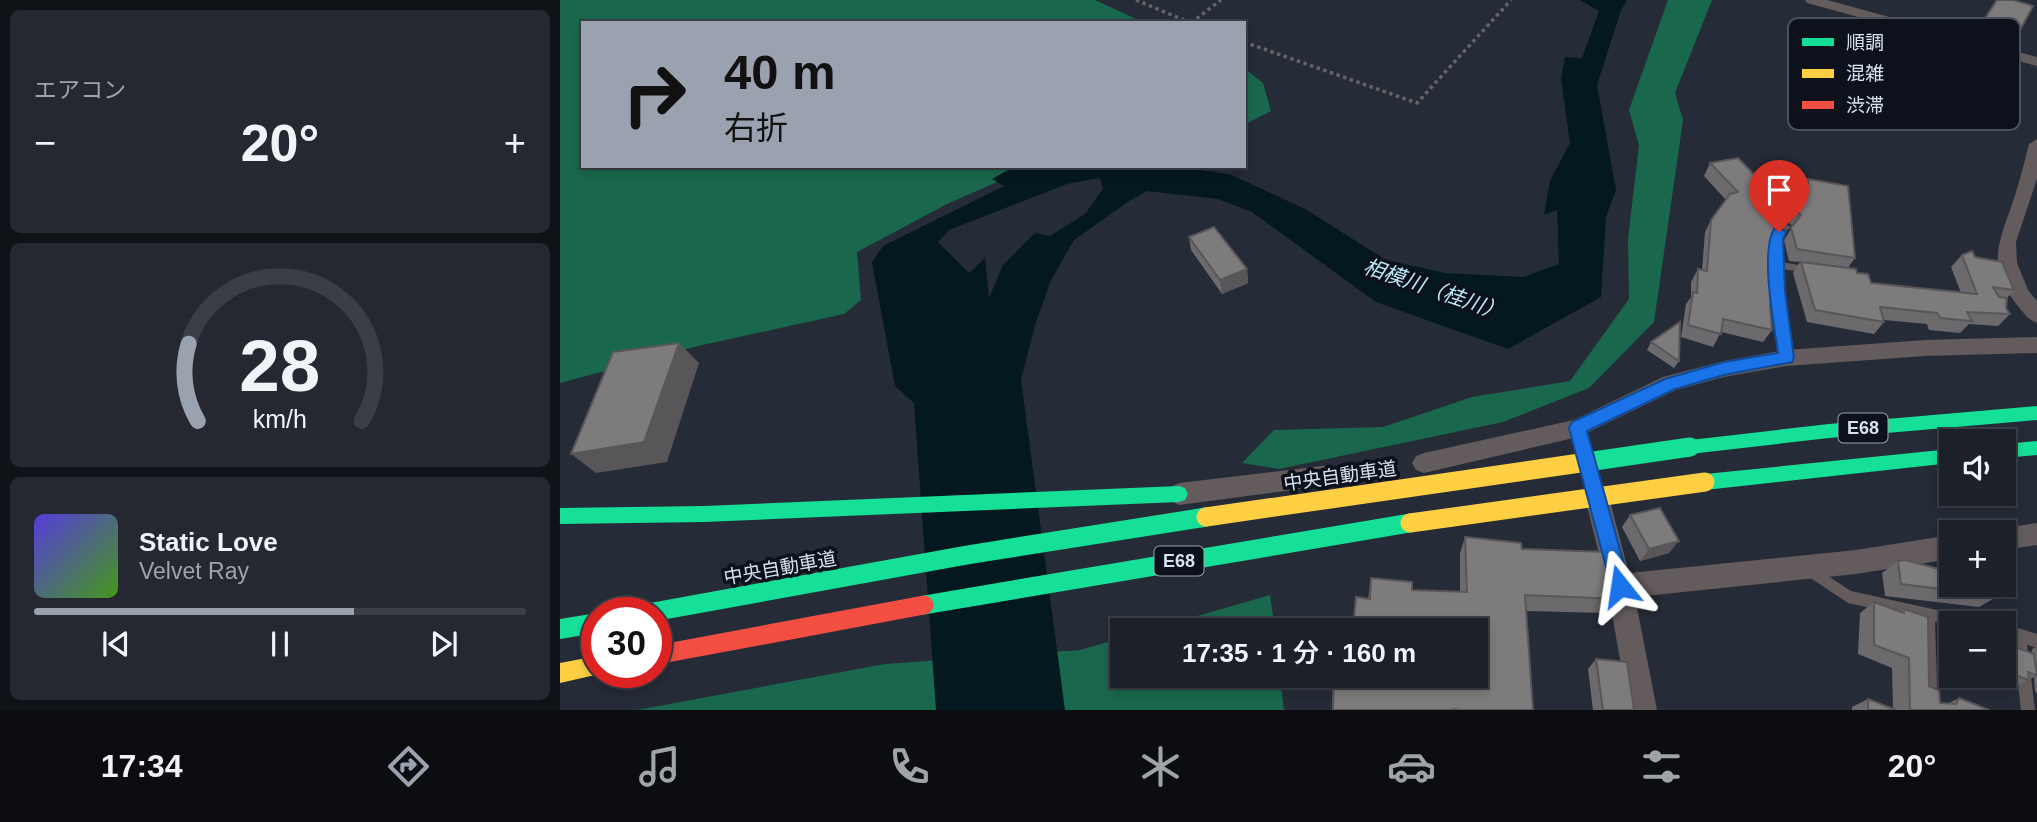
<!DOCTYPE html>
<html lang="ja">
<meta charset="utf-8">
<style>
:root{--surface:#1c2029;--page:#252831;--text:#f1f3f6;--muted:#a0a3a8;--line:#3a3e46;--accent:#9aa1af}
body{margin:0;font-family:Helvetica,"Noto Sans JP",sans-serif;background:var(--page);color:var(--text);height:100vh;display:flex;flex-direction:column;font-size:26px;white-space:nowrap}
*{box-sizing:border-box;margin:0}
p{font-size:23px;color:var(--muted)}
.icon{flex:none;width:38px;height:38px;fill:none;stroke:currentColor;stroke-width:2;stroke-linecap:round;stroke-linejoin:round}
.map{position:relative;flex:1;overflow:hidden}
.side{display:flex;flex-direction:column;gap:10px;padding:10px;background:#0f1217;width:560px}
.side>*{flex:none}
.banner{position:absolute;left:21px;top:21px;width:665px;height:147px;border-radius:0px;box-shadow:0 4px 10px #0003,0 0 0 2px var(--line);background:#9aa1af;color:#111;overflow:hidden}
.buttons{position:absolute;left:1379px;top:429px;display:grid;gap:14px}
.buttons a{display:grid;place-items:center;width:77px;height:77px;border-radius:0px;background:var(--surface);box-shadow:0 4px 10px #0003,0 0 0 2px var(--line);font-size:35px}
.speed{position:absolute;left:21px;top:597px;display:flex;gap:14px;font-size:35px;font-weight:700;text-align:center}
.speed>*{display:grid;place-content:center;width:91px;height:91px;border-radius:50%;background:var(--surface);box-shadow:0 4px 10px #0003,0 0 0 2px var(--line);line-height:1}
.speed .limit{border:10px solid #d22;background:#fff;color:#111}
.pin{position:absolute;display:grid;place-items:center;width:60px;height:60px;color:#fff;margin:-72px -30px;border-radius:50% 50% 50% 0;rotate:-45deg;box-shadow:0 0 7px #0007}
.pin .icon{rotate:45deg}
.me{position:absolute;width:77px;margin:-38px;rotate:345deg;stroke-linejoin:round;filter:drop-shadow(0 0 5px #0008)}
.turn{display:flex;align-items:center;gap:24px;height:147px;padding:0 28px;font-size:32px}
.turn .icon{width:91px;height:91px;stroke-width:2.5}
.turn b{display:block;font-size:49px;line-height:60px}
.big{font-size:52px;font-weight:600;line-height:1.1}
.side .widget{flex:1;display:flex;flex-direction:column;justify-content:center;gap:10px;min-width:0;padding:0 24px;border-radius:10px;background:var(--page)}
.side .dial{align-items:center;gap:0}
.dial svg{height:182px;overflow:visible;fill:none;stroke:var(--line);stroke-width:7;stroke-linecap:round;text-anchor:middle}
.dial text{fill:var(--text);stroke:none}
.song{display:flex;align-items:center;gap:21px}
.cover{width:84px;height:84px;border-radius:10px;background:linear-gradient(135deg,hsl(250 70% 55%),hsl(100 70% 35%))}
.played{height:7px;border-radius:4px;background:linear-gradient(90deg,var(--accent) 65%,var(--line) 65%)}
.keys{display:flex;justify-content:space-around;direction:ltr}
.heat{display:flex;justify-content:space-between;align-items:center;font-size:38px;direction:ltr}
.trip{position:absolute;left:550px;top:618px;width:378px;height:70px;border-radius:0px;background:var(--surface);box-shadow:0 4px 10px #0003,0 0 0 2px var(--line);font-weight:600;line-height:70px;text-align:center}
.tab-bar{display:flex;height:112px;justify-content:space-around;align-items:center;background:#0b0d10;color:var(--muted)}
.tab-bar .icon{width:49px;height:49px}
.tab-bar .on{color:var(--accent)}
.tab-bar b{font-size:32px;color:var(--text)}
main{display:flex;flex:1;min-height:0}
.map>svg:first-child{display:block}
</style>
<main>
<section class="side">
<div class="widget"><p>エアコン</p>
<div class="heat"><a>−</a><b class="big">20°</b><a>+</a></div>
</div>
<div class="widget dial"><svg viewBox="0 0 100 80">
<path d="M14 69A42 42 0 1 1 86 69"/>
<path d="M14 69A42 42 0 0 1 10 35" stroke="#9aa1af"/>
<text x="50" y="56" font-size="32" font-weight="700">28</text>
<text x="50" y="72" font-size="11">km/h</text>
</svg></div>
<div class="widget">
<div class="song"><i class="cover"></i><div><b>Static Love</b><p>Velvet Ray</p></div></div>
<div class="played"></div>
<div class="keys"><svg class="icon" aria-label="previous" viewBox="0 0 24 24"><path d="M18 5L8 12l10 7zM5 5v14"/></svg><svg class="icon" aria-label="pause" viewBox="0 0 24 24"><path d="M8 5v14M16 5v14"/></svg><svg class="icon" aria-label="next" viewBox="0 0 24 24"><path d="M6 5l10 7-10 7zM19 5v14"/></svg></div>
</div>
</section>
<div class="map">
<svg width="1477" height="710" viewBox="0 0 1477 710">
<rect width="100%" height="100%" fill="#252b37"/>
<path fill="#19684d" d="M 0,0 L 535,0 L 585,23 L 23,23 L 23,166 L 473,166 L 387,204 L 297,252 L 301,300 L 284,314 L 138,346 L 0,383 Z
M 1108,0 L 1152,0 L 1115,93 L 1123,120 L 1094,322 L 1029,388 L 943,422 L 719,469 L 682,463 L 714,430 L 823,427 L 912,397 L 1010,381 L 1069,299 L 1068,239 L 1079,145 L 1069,110 Z
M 684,68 L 703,83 L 711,111 L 684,125 Z
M 710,595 L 715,630 L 589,630 Z
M 562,638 L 562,676 L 720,676 L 724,710 L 77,710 L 325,664 L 520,650 Z"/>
<path fill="#03181f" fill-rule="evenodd" d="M 1020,0 L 1067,0 L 1061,10 L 1037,85 L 1056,190 L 1046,217 L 1041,297 L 948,349 L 816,302 L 692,212 L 658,199 L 587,191 L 569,201 L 514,240 L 491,280 L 475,325 L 461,380 L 505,710 L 376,710 L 354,403 L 335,386 L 312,262 L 323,246 L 444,186 L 432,179 L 455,166 L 617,166 L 672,175 L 745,209 L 826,260 L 885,273 L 963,277 L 999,264 L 997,210 L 984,215 L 990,181 L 1010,143 L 1001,79 L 1005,57 L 1022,58 L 1039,11 ZM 540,178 L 543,189 L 525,214 L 490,236 L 475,233 L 443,265 L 429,298 L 425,258 L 409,273 L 378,242 L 389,230 L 507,184 Z"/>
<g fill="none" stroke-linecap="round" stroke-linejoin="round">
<path stroke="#676467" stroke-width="3.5" stroke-dasharray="3.5 3.5" stroke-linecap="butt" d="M 576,0 L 631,23
M 631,23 L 661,0
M 684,42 L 857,103 L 951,0"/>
<path fill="#645b5c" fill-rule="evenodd" d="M 1226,224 L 1231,227 L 1223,234 L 1221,239 L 1221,262 L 1251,267 L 1256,270 L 1251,273 L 1221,269 L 1222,291 L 1231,358 L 1230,361 L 1222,361 L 1221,358 L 1212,291 L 1211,239 L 1216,230 Z
M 1248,563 L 1291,591 L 1413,618 L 1415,623 L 1391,623 L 1391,626 L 1375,622 L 1378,710 L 1364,710 L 1361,619 L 1288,603 L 1243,573 L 1242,569 L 1243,565 Z
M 1444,624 L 1477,634 L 1477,648 L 1467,645 L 1475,710 L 1461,710 L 1453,640 L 1444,638 Z"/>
<path fill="#645b5c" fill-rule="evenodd" d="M 1245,0 L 1267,0 L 1477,57 L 1477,66 L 1247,3 Z
M 1477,139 L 1477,179 L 1456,242 L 1457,263 L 1468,290 L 1477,301 L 1477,323 C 1468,320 1463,312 1457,305 C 1422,261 1443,236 1456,192 C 1461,176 1465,160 1469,144 Z
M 1477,337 L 1477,353 L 1365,356 L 1226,366 L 1164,377 L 1116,390 L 1018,437 L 864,473 L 856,470 L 852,463 L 856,456 L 864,453 L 1014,420 L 1103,377 L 1164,361 L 1226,350 L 1365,340 Z
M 770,465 L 778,468 L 782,475 L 778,482 L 770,485 L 619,505 L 611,501 L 607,494 L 611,487 L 619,483 Z
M 1036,483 L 1044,487 L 1048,494 L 1069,573 L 1296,550 L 1391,535 L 1391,559 L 1296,574 L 1075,597 L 1097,710 L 1069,710 L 1047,586 L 1024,494 L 1028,487 Z
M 1477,523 L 1477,545 L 1444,550 L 1444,532 L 1435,532 L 1444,528 Z"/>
<path fill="#16e098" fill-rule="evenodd" d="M 1477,406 L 1477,420 L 1269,438 L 1130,454 L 1124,452 L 1121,447 L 1124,442 L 1130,440 L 1269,424 Z
M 1477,441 L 1477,455 L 1444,458 L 1444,444 Z
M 1391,449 L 1391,463 L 1145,490 L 1139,488 L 1136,482 L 1139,476 L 1145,474 Z
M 619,486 L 625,488 L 628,494 L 625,500 L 619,502 L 144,522 L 0,524 L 0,508 L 144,506 Z
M 37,613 L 37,633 L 0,639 L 0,619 Z"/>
<path fill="#ffcf43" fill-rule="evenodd" d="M 37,656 L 37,672 L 44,673 L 0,683 L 0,663 Z"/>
<path stroke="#16e098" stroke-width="19" d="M 1027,462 L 1130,447
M 364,605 L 850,523
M 93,612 L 407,555 L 646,517"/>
<path stroke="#ffcf43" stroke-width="19" d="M 646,517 L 1027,462
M 850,523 L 1145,482"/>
<path stroke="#f24e42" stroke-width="19" d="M 96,655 L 364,605"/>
</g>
<path fill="#6c6a6c" d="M 1436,0 L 1459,32 L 1450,44 L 1443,60 L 1432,74 L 1395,65 Z
M 1150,163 L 1209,190 L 1208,187 L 1215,175 L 1245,183 L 1248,179 L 1295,258 L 1288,268 L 1311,283 L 1401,293 L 1391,267 L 1402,255 L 1415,257 L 1454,290 L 1447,298 L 1446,308 L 1450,314 L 1438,326 L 1409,324 L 1400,333 L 1369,330 L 1367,324 L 1324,320 L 1324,322 L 1314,334 L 1247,322 L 1233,273 L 1240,262 L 1229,261 L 1224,240 L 1233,226 L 1227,222 L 1219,225 L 1215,212 L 1210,308 L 1212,330 L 1203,342 L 1161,332 L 1153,347 L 1121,337 L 1126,304 L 1131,297 L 1131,282 L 1138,269 L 1142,270 L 1145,232 L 1151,220 L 1166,200 L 1144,176 Z
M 629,237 L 687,269 L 688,283 L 662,294 L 631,250 Z
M 1091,342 L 1119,361 L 1114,368 L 1087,350 Z
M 1070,515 L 1109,553 L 1080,561 L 1062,527 Z
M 905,537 L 962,549 L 1057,599 L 1046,613 L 966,611 L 973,710 L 772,710 L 773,676 L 915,676 L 808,599 L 811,578 L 852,590 L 900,592 L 900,553 Z
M 1338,561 L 1376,568 L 1385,561 L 1438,596 L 1419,607 L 1325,596 L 1322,573 Z
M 1314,602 L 1339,612 L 1344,609 L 1369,686 L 1380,703 L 1387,704 L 1399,698 L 1429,710 L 1292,710 L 1292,707 L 1308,699 L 1333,709 L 1332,668 L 1298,654 L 1300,613 Z
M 1444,643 L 1472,654 L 1472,649 L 1477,647 L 1477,693 L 1475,692 L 1474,677 L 1447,690 L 1410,676 L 1444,676 Z
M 1036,659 L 1074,710 L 1033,710 L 1028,669 Z"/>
<path fill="#585658" d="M 1235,210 L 1227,222 L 1219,225 L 1226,213 Z
M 687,269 L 688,283 L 662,294 L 660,280 Z
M 119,343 L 139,363 L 107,462 L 36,473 L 11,454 Z
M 1119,541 L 1109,553 L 1080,561 L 1089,549 Z"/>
<path fill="#7e7b7d" stroke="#585658" stroke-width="2" d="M 1437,0 L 1453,0 L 1473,6 L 1459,32 L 1423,22 Z
M 1178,158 L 1216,197 L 1210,308 L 1212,330 L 1163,319 L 1161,334 L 1128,325 L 1133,292 L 1137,293 L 1138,269 L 1147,271 L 1151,220 L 1170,194 L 1178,192 L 1150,163 Z
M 1215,175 L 1248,183 L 1248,179 L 1288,186 L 1295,258 L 1237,249 L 1231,228 L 1241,215 L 1235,210 L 1226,213 Z
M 654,227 L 687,269 L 660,280 L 629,237 Z
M 1412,251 L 1415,257 L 1442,262 L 1454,290 L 1433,287 L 1439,297 L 1447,298 L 1446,308 L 1450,314 L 1407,312 L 1412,321 L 1380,318 L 1377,313 L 1320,307 L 1324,322 L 1255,310 L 1241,262 L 1296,269 L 1297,273 L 1308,274 L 1311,283 L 1417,294 L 1402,255 Z
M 1120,322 L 1119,361 L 1091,342 Z
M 119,343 L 84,442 L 11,454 L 53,352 Z
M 1100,508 L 1119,541 L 1089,549 L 1070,515 Z
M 905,537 L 961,543 L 962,549 L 1047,552 L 1057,599 L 965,595 L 973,710 L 902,710 L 893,709 L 893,710 L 773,710 L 774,676 L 915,676 L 915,630 L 793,630 L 796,597 L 810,599 L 811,578 L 852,582 L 852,590 L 907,592 Z
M 1345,560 L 1390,572 L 1385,561 L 1391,562 L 1391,584 L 1436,584 L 1439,586 L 1438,596 L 1341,584 L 1338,561 Z
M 1314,602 L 1344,613 L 1344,609 L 1368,617 L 1369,686 L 1379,690 L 1380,703 L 1396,704 L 1399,698 L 1429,710 L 1350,710 L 1349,658 L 1314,645 Z
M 1444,643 L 1474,654 L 1477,676 L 1468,672 L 1469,680 L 1444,671 Z
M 1036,659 L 1067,662 L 1074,710 L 1043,710 Z
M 1308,699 L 1336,710 L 1308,710 Z"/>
<path fill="#1a73e8" stroke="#114b97" stroke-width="2" d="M 1219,227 L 1226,232 L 1223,239 L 1225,291 L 1234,358 L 1232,362 L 1164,375 L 1115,389 L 1027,431 L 1070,586 L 1067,593 L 1060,595 L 1053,593 L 1009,428 L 1012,422 L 1105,379 L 1164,362 L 1218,353 C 1214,324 1200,253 1214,229 Z"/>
<g text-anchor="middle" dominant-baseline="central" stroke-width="7" stroke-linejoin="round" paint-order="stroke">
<g fill="#0c111c" stroke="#9ca3b0" stroke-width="2">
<rect x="1278.5" y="413.5" width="49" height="29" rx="5"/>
<rect x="594.5" y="546.5" width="49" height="29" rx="5"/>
</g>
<g font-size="18" font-weight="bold" fill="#d9e1f0">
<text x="1303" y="428">E68</text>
<text x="619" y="561">E68</text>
</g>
<g font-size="19" fill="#d9e1f0" stroke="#0c111c">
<text transform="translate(780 476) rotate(-8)">中央自動車道</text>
<text transform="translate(220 568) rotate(-10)">中央自動車道</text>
</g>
<g font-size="21" font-style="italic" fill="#bbe9f6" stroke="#0c111c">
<text transform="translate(874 289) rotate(19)">相模川（桂川）</text>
</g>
</g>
<rect x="1228" y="18" width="232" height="112" rx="10" fill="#0c111c" stroke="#4a4f5c" stroke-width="2"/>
<rect x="1242" y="38" width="32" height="8" fill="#16e098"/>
<rect x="1242" y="69" width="32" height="9" fill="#ffcf43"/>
<rect x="1242" y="101" width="32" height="8" fill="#f24e42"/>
<g font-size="19" fill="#d9e1f0">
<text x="1286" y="49">順調</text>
<text x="1286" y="80">混雑</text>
<text x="1286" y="112">渋滞</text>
</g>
</svg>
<div class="buttons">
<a><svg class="icon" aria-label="sound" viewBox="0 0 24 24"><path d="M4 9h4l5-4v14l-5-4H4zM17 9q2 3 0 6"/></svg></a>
<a>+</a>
<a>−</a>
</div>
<div class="speed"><div class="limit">30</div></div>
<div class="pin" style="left:1219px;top:232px;background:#d93025"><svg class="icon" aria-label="arrive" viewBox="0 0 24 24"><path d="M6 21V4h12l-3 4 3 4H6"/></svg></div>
<svg class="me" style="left:1060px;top:586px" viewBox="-20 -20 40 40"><path d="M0-17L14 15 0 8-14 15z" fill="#1a73e8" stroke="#fff" stroke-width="4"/></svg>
<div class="trip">17:35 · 1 分 · 160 m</div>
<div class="banner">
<div class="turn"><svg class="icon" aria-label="right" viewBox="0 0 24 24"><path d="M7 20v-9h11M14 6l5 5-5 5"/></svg><div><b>40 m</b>右折</div></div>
</div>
</div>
</main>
<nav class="tab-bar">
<b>17:34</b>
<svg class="icon on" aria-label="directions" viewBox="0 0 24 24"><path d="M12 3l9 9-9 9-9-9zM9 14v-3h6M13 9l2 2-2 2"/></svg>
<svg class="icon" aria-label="music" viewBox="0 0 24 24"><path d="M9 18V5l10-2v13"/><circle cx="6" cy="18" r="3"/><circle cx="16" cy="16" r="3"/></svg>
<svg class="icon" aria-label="phone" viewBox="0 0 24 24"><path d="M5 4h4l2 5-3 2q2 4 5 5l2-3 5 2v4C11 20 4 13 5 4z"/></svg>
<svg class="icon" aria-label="climate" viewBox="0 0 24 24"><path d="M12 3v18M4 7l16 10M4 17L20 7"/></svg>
<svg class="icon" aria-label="car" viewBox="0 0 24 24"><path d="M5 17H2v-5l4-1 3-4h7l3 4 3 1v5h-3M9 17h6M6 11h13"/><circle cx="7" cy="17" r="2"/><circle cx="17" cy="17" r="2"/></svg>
<svg class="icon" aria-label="filters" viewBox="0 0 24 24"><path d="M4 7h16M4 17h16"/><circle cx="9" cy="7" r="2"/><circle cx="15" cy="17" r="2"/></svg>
<b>20°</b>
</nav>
